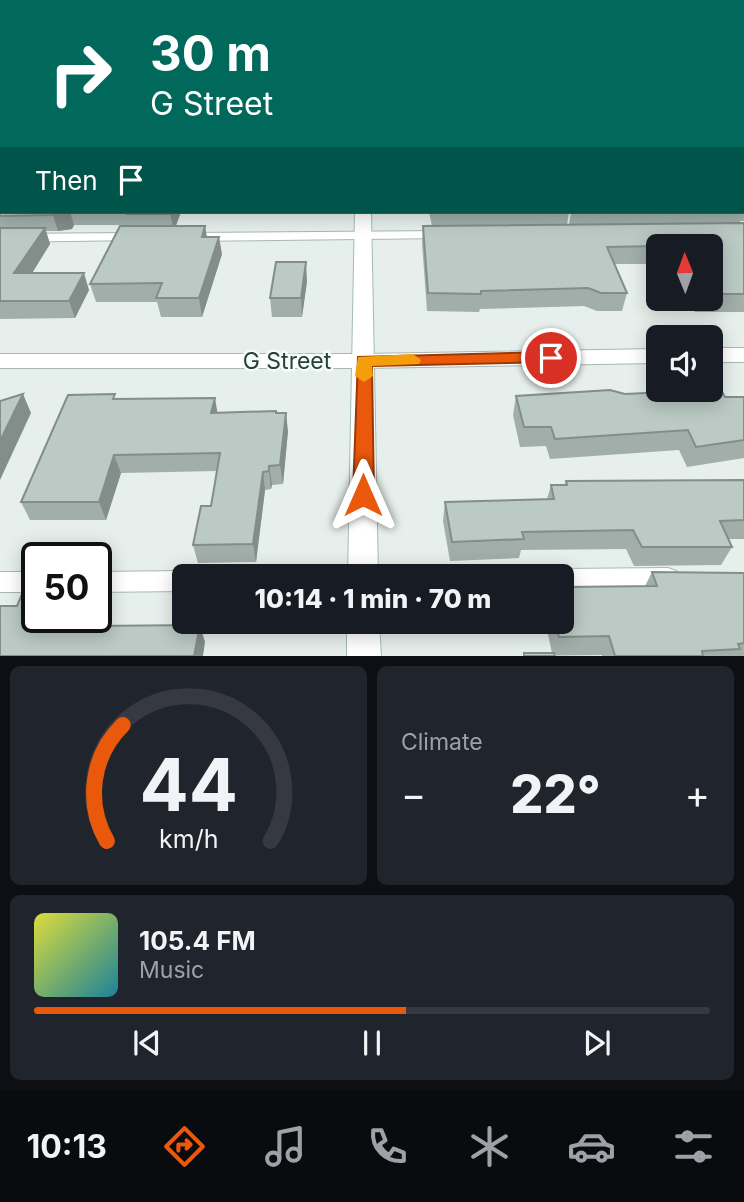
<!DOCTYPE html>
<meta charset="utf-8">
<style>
:root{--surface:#171b24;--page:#20242c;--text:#f1f3f6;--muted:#9ea1a6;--line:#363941;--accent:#ea580c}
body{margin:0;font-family:Inter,sans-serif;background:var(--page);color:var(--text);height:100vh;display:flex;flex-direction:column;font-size:26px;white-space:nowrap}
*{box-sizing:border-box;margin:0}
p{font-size:23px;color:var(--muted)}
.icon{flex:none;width:38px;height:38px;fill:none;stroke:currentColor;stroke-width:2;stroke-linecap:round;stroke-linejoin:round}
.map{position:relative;height:656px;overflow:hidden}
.details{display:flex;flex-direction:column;gap:10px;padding:10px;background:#0d0f14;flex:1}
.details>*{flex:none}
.guide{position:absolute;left:0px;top:0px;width:746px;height:214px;box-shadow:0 4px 18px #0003;background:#00695c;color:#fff;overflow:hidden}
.needle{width:46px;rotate:359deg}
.buttons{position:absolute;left:646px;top:234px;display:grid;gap:14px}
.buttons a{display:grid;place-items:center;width:77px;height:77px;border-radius:10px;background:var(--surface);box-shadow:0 4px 18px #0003;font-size:35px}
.speed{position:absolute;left:21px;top:542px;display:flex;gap:14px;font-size:35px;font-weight:700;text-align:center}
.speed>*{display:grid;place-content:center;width:91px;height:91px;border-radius:50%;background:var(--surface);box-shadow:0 4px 18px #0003;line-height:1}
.speed .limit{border:4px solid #111;border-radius:10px;background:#fff;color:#111}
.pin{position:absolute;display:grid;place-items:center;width:60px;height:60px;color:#fff;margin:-30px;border:4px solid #fff;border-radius:50%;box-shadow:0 2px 7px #0007}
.me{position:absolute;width:77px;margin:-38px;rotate:0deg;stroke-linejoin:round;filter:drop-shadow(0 0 5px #0008)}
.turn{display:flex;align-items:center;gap:24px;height:147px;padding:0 35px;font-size:32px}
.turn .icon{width:91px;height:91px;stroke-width:2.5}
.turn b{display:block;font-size:49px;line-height:60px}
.then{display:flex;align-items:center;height:66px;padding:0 35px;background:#0003;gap:14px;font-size:26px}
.big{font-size:52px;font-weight:800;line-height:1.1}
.details .widget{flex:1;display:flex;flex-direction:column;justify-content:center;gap:10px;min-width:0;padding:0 24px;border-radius:10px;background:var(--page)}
.details .dial{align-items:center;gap:0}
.dial svg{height:182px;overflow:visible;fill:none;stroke:var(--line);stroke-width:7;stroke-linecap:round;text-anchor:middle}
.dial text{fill:var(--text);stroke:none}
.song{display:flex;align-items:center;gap:21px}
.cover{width:84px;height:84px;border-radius:10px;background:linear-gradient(135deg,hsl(60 70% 55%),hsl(190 70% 35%))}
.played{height:7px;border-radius:4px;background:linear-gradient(90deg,var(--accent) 55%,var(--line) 55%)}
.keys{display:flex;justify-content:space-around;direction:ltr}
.heat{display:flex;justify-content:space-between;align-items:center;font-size:38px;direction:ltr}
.details .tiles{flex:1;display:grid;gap:10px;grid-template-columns:1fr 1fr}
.widget:last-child{grid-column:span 2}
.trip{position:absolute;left:172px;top:564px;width:402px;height:70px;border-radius:10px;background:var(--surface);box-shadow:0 4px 18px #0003;font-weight:800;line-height:70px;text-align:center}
.tabs{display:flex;height:112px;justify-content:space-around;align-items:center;background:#090b0e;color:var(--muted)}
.tabs .icon{width:49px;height:49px}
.tabs .current{color:var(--accent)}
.tabs b{font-size:32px;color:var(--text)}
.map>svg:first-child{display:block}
</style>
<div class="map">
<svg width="744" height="656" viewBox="0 0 744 656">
<rect width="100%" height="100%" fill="#e6efeb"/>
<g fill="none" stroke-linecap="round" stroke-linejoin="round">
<defs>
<path id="service" d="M 237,0 L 243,0 L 236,2 Z
M 442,231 L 447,232 L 447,238 L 188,241 L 181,237 L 188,233 Z
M 134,233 L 139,234 L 139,240 L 0,242 L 0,234 Z
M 668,568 L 676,571 L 679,578 L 676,585 L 668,588 L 562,589 L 562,576 L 552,576 L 554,572 L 562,569 Z
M 184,571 L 193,576 L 184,576 L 184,591 L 96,592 L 96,572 Z
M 0,572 L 37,572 L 37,592 L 0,592 Z"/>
<path id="minor" d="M 79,0 L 88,0 L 78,2 Z
M 0,49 L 2,49 L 2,55 L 0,55 Z
M 0,72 L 2,72 L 0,81 Z
M 710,348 L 744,348 L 744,362 L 710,362 Z
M 658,349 L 658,363 L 364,368 L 0,368 L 0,354 L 364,354 Z"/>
<path id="secondary" d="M 368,0 L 377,0 L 367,2 Z
M 355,212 L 371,212 L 378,576 L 348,576 Z
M 347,621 L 379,621 L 381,656 L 347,656 Z"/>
</defs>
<use href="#service" stroke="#a8b8b2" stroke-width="2"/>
<use href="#minor" stroke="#a8b8b2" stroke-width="2"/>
<use href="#secondary" stroke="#a4bbb3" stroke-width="2"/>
<use href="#service" fill="#fff" fill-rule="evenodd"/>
<use href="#minor" fill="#fff" fill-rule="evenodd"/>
<use href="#secondary" fill="#fff" fill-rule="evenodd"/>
</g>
<path fill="#a1aea9" d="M 667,0 L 744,0 L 744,63 L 744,2 L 669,2 Z
M 0,91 L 2,212 L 181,212 L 176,226 L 207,237 L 222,254 L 202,317 L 161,317 L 157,302 L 96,302 L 90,284 L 130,226 L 130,225 L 74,225 L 72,229 L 58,231 L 46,231 L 50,244 L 32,273 L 89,290 L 75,318 L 0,319 Z
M 744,112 L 744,221 L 740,221 L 740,223 L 744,223 L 744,312 L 695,312 L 692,309 L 680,309 L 674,299 L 710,299 L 710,247 L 658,247 L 658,272 L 653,264 L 614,264 L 627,293 L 622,311 L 597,311 L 584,306 L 480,309 L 479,312 L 427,311 L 422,243 L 423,226 L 432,226 L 429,212 L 569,212 L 567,225 L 569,225 L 571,212 L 744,212 Z
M 307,281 L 302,317 L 272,317 L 270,298 Z
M 625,394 L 725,397 L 744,397 L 744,458 L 687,467 L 679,450 L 550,459 L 546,446 L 520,447 L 513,415 L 516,396 Z
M 116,399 L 217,413 L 277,413 L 288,431 L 283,484 L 272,485 L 271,489 L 265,490 L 256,562 L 198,563 L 193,545 L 211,506 L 217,471 L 121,473 L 106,520 L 30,520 L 21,502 Z
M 744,480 L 744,539 L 728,539 L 732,547 L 721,565 L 634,566 L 626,549 L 521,550 L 519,558 L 450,561 L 443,521 L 445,502 L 547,499 L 551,485 L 565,485 L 566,481 Z
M 652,572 L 744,573 L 744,656 L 602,656 L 602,655 L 523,656 L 524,653 L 552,653 L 545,621 L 562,621 L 645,586 Z"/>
<path fill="#838d89" d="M 41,0 L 58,0 L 55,2 L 39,2 Z
M 2,28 L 2,42 L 0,43 L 0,29 Z
M 67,212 L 70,212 L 74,225 L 72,229 L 58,231 L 53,215 Z
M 171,212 L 181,212 L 174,230 L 170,214 Z
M 205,226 L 208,243 L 202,237 Z
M 45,228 L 50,244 L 21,291 L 14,273 Z
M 219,237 L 222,254 L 202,317 L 199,298 Z
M 306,262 L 307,281 L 302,317 L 301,298 Z
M 84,273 L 89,290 L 75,318 L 69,301 Z
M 23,394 L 31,413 L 0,480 L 0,441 Z
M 215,398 L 218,416 L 211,413 Z
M 286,413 L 288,431 L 283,484 L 280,465 Z
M 114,455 L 121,473 L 106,520 L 99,502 Z
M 269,466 L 272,485 L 271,489 L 269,471 Z
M 263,472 L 265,490 L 256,562 L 253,544 Z
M 79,618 L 93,618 L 100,633 L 97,643 Z
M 200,625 L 205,642 L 203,656 L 194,656 Z"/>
<path fill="#bbcac4" stroke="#838d89" stroke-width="2" d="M 0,0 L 41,0 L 39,2 L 2,2 L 2,28 L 0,29 Z
M 105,0 L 214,0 L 212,2 L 103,2 Z
M 248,0 L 332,0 L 332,2 L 247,2 Z
M 431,0 L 631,0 L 633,2 L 432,2 Z
M 691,0 L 744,0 L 744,40 L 744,2 L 693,2 Z
M 2,89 L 2,212 L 67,212 L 53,215 L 0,216 L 0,91 Z
M 128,212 L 171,212 L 170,214 L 127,214 Z
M 744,223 L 744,294 L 710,294 L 710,247 L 658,246 L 607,247 L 627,293 L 601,293 L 588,288 L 481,291 L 481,294 L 428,293 L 423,226 Z
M 120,226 L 205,226 L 202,237 L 219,237 L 199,298 L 156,298 L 162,283 L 90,284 Z
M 0,228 L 45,228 L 14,273 L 84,273 L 69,301 L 0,301 Z
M 276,262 L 306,262 L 301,298 L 270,298 Z
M 710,389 L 721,390 L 725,397 L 744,397 L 744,440 L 696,447 L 688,430 L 555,439 L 551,427 L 524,427 L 516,396 L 610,390 L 625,394 L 710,390 Z
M 23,394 L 0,441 L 0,401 Z
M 115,394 L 113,399 L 215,398 L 211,413 L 276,411 L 276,413 L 286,413 L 280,465 L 269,466 L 269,471 L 263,472 L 253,544 L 193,545 L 201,506 L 211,506 L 220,453 L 114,455 L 99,502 L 21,502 L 68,395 Z
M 744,480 L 744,520 L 720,521 L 732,547 L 642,547 L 633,530 L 522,532 L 524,539 L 452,542 L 445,502 L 554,499 L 551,485 L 567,485 L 566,481 Z
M 652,572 L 744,573 L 744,643 L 738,644 L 740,649 L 702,651 L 703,656 L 615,656 L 609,636 L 559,637 L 555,621 L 562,621 L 562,587 L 657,586 Z
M 27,582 L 37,582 L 37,618 L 91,618 L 88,626 L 200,625 L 194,656 L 0,656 L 0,606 L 17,606 Z
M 524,653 L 554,653 L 555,656 L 524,656 Z"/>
<path fill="#ea580c" stroke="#983908" stroke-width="2" d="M 551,352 L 557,354 L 559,358 L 557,362 L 372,366 L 374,495 L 371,501 L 363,503 L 356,501 L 353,495 L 358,357 Z"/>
<path fill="#f59e0b" d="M 413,354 L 421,360 L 419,364 L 372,366 L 373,376 L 364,382 L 355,376 L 358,357 Z"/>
<g text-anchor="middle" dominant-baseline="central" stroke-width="5" stroke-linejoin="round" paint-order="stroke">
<g font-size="23" fill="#24423a" stroke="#f7fbf9">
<text x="287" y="361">G Street</text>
</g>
</g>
</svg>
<div class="buttons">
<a><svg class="needle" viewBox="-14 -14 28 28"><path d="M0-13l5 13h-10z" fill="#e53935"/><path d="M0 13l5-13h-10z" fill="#9ea1a6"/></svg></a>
<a><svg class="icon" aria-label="sound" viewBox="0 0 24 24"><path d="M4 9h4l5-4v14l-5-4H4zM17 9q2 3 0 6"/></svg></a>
</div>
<div class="speed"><div class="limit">50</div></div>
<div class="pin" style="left:551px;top:358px;background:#d93025"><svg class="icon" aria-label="arrive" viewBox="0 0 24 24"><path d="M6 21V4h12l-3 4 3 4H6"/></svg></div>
<svg class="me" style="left:363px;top:495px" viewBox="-20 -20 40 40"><path d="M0-17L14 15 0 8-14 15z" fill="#ea580c" stroke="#fff" stroke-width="4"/></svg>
<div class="trip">10:14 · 1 min · 70 m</div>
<div class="guide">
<div class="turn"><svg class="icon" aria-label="right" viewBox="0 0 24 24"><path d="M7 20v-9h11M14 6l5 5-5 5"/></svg><div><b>30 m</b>G Street</div></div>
<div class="then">Then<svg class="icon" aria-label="arrive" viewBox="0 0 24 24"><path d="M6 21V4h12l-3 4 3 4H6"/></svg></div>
</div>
</div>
<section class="details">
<div class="tiles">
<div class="widget dial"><svg viewBox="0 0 100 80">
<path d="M14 69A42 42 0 1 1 86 69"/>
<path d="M14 69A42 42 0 0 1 21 18" stroke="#ea580c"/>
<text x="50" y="56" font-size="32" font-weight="700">44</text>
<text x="50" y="72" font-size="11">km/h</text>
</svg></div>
<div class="widget"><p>Climate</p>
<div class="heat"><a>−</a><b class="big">22°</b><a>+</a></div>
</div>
<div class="widget">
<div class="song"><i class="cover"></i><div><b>105.4 FM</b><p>Music</p></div></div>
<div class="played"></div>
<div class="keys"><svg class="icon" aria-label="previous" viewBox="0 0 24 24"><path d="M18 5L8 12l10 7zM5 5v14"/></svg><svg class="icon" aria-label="pause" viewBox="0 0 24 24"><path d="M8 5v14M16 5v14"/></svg><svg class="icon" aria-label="next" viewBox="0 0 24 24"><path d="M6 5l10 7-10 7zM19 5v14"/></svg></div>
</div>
</div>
</section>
<nav class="tabs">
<b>10:13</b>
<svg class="icon current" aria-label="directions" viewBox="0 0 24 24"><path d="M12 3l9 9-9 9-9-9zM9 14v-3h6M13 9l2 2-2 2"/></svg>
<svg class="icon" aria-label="music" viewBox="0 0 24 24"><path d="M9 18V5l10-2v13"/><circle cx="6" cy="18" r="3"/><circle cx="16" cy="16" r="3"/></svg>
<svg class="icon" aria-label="phone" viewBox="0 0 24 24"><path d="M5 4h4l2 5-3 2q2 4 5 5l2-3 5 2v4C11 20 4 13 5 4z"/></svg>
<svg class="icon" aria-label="climate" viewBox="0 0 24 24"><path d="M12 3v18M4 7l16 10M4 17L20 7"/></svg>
<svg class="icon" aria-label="car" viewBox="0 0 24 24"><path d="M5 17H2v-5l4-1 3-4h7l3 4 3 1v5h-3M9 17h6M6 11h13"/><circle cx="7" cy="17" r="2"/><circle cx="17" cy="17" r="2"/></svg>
<svg class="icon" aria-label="filters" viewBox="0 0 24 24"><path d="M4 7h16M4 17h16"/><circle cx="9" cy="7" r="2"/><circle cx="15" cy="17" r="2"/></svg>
</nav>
